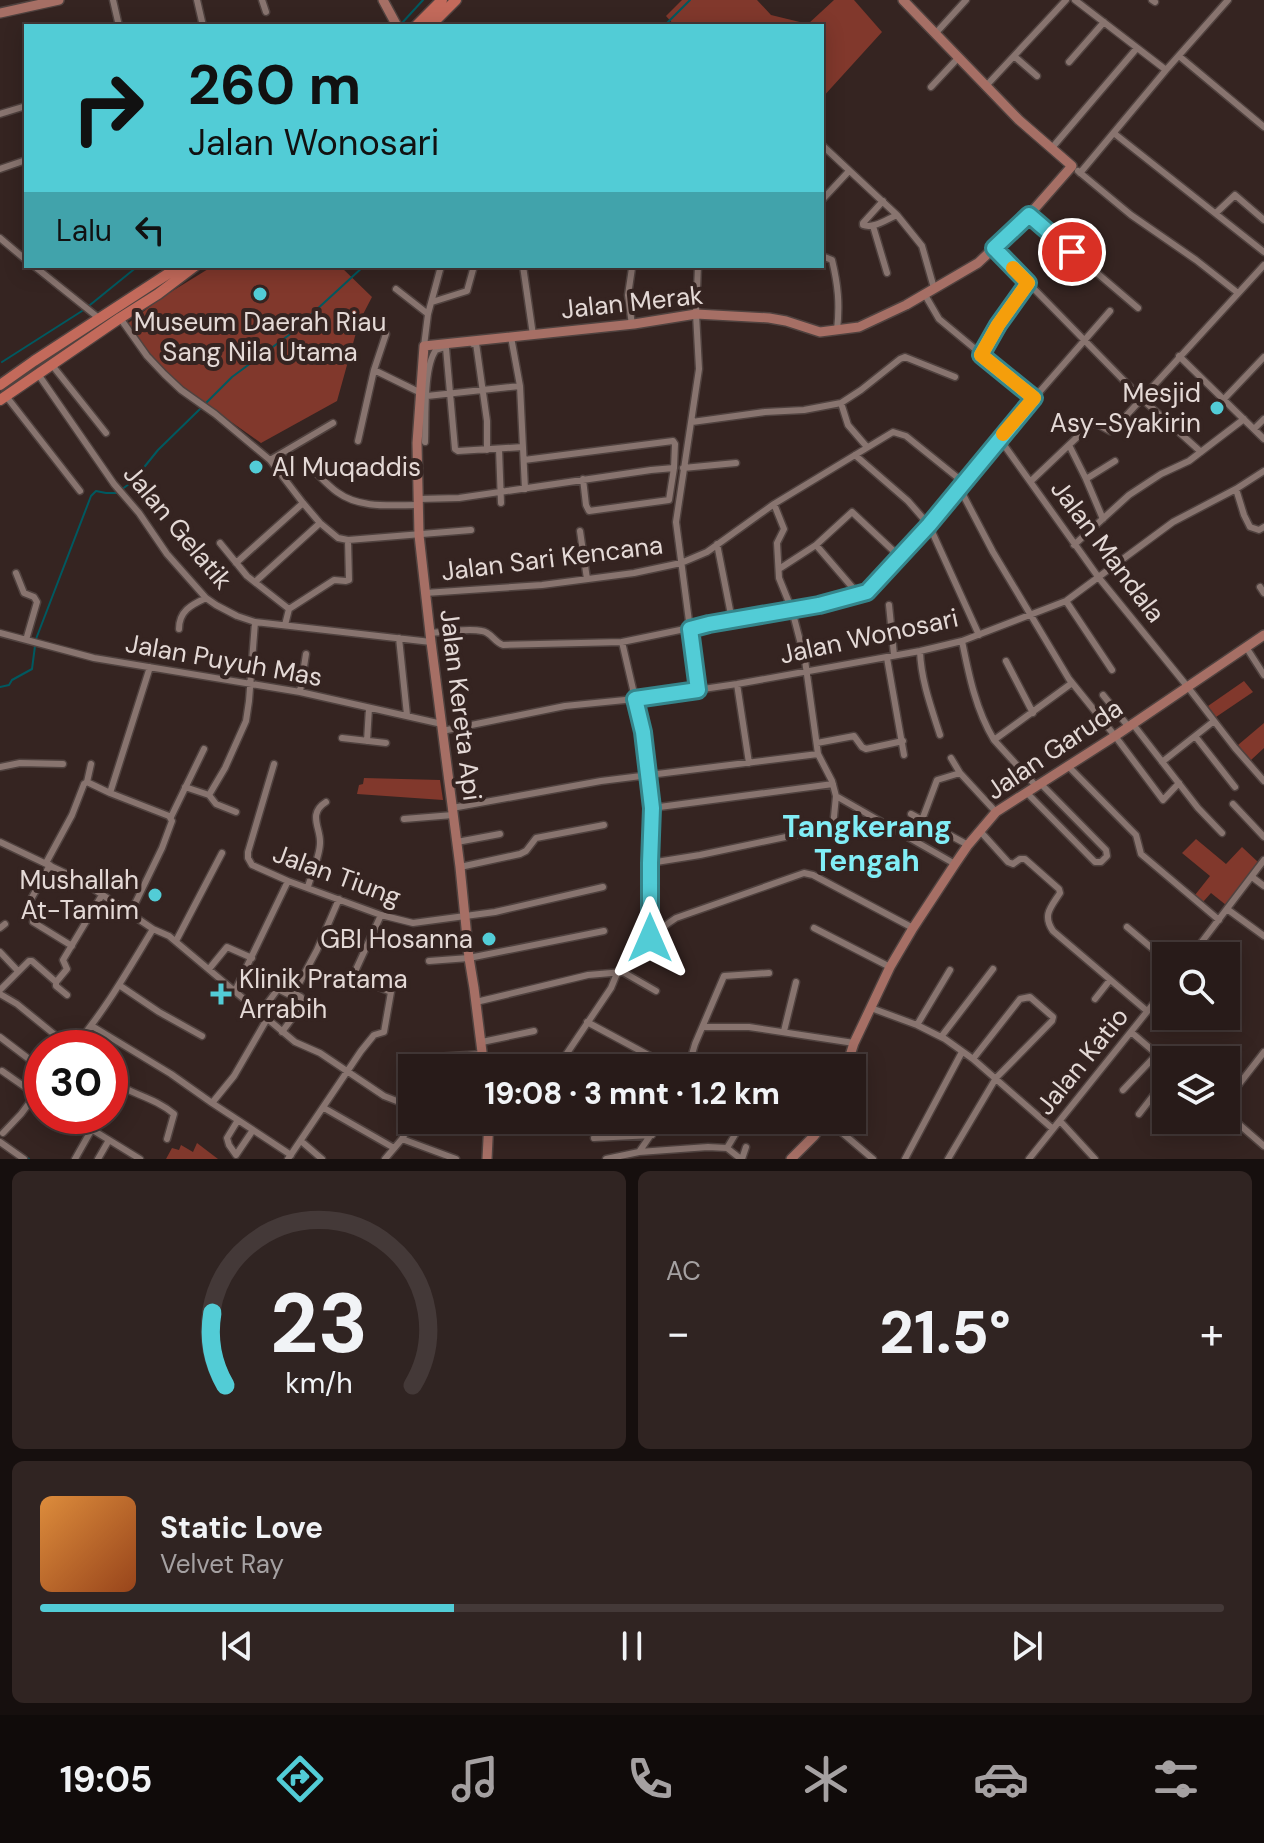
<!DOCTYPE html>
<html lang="id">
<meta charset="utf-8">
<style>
:root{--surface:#281b19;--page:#302422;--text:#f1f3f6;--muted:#a5a1a2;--line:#443938;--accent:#52ccd6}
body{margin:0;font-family:"DM Sans",sans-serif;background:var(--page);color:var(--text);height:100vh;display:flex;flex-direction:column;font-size:30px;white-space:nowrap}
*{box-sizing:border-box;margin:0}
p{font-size:26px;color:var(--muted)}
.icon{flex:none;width:44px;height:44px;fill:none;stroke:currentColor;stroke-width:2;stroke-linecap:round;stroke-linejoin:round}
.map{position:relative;height:1159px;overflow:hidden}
.side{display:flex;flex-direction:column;gap:12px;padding:12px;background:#160f0e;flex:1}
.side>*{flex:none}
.hud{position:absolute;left:24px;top:24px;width:800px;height:244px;border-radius:0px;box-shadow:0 4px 20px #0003,0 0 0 2px var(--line);background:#52ccd6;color:#111;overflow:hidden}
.fabs{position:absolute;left:1152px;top:942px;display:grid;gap:16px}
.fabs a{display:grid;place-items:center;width:88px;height:88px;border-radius:0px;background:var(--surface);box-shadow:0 4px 20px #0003,0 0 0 2px var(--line);font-size:40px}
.speed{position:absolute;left:24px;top:1030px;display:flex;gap:16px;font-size:40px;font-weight:700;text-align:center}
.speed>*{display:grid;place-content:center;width:104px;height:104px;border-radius:50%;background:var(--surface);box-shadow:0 4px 20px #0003,0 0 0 2px var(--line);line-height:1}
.speed .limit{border:12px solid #d22;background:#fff;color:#111}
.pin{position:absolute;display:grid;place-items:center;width:68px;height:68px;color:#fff;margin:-34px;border:4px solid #fff;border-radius:50%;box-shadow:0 2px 8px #0007}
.me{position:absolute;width:88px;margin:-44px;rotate:0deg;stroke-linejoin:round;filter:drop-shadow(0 0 6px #0008)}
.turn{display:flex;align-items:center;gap:28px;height:168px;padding:0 32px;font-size:36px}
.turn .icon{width:104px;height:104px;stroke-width:2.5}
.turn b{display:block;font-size:56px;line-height:68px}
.then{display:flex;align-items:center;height:76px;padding:0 32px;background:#0003;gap:16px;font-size:30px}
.big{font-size:60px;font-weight:800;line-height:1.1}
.side .tile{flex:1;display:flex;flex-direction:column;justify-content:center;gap:12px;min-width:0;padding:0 28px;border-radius:12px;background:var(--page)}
.side .dial{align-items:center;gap:0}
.dial svg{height:208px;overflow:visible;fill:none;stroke:var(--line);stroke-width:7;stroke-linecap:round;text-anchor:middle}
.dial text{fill:var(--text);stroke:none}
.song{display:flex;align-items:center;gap:24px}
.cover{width:96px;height:96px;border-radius:12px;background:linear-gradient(135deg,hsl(30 70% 55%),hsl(20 70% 35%))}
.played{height:8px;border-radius:4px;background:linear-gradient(90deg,var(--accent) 35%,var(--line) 35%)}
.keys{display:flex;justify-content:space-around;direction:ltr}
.heat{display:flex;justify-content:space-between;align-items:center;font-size:44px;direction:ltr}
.side .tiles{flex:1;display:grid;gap:12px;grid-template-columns:1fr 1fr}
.tile:last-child{grid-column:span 2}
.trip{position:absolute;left:398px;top:1054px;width:468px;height:80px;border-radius:0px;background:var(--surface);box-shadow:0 4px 20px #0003,0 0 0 2px var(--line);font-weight:800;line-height:80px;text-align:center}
.dock{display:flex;height:128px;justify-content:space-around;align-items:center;background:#100b0a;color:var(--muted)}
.dock .icon{width:56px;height:56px}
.dock .current{color:var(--accent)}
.dock b{font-size:36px;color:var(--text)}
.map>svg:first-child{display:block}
</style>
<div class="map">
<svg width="1264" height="1159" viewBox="0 0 1264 1159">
<rect width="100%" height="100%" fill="#352421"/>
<path fill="#81382c" d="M 682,0 L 757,0 L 771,15 L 808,24 L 834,0 L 854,0 L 882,32 L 822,98 L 822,26 L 675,26 L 666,16 Z
M 213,266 L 340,266 L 372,297 L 359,322 L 337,401 L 261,443 L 189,392 L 159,366 L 126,325 L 161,298 Z
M 1244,681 L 1253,692 L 1216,717 L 1208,706 Z
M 1264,723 L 1264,748 L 1251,760 L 1238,745 Z
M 364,778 L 440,780 L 443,800 L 357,794 L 359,785 L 363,784 Z
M 1196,839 L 1226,864 L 1242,847 L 1259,863 L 1226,905 L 1211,893 L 1203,902 L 1195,895 L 1210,876 L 1182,853 Z
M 197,1143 L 218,1159 L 166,1159 L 172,1148 L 179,1150 L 181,1145 L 193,1152 Z"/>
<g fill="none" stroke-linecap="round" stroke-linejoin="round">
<path stroke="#005960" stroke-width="2" d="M 402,23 L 423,0
M 664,26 L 690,0
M 90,305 L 138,266
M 2,362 L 82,311
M 205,404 L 232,377 L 289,335 L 364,266
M 36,639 L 91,496 L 96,491 L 106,493 L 117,493 L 133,481 L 158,450 L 201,408
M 0,687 L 9,685 L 12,680 L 32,669 L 35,646
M 7,1144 L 29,1159"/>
<defs>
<path id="street" d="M 113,0 L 119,26
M 197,0 L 203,26
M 262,0 L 266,12
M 1075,0 L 1166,70
M 1152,0 L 1155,2
M 935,34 L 966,0
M 1014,56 L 1037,76
M 1179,56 L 1264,127
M 1069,62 L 1104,22
M 986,86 L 1066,0
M 931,87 L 959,57
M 0,114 L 26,106
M 1115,134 L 1264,252
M 822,145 L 897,215 L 922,246 L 934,288
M 1051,149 L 1137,48
M 0,169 L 26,160
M 1078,171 L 1131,215 L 1196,260 L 1238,293
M 1080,173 L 1166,70 L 1228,0
M 822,200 L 849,171
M 883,201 L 863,223 L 863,225 C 874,229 887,219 897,215
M 1216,213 L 1235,195 L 1264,220
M 1029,215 L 1138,308
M 873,226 L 887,273
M 0,238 L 26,260
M 994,248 L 1142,399 L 1201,452
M 822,256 L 832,260 C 838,285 840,304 837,330
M 34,266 L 100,319
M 523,266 L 533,335
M 698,266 L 696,314 L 699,369 L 676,522 L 698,690
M 396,289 L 428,314
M 925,295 L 939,319 L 1034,398
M 432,302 L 467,291 L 474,266
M 120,318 L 147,356 L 164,374 L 181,390 L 215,414 L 270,460 L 303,503 L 320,523 L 338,538 L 348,540 L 471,530
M 632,325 L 628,295 L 632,268
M 386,334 L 374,370 L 421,393
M 511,337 L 520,386 L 525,489
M 473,344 L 476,343 L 487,421 L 487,450
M 424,346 L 428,314 L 441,266
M 446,348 L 455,449 L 458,451 L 523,447
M 981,355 L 998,325 L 1028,283
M 1179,356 L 1264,439
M 52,365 L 106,433
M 38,374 L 114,484 L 139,513 L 167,554 L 206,598 L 216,605 L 237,616 L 255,622 L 431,642
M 6,396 L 80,491
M 427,396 L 520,386
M 1224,399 L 1264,357
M 841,403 L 848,425 L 867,447
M 692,422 L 765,412 L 804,410 L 841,403 L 861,390 L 900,359 L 905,357 L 955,377
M 1254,429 L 1264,419
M 999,438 L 1099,578 L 1187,686 L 1235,748 L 1264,781
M 358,441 L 374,370
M 425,442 C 426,419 423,367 436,350 L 442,348
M 1069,445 L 1086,479 L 1103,519
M 499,449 L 501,503
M 855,455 L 908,501 L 929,525 L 979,635
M 270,460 L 333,423
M 524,460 L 673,441 L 675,444 L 674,468 L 669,500 L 589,511 L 586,505 L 583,479
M 309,466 C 318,474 327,485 337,492 C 360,509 392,505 418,505
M 683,468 L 736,463
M 1086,479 L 1115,461
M 1031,481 L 1091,424 L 1099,425 L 1110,431 L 1114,429 L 1264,265
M 959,487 L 993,552 L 1069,679 L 1115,736 L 1163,800 L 1179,783
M 1236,489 L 1244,515 L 1250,527 L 1259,530 L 1264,527
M 418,499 L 459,498 L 651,470 L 674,468
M 580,531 L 587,579
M 220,543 L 247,576 L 289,609
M 717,544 L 732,620
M 816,545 L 859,595
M 1074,545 L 1129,495 L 1161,474 L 1189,461 L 1244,419
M 236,563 L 303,503
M 779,569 L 816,545 L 852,512 L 900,557
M 16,573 L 24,593 L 34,597 L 37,602 L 26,640
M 255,582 L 320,523
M 1260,587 L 1264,593
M 425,593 L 542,585 L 634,573 L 681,563 L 707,552 L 774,504 L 893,432 L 906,436 L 963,482
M 1066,601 L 1112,670
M 889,605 L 894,655
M 285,625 L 289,609 L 334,580 L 346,581 L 349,580 L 348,540
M 179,629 C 179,611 191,605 206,598
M 0,633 L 94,658 L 300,692 L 442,724
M 430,633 C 445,632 467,628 482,631 C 491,632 494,642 503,645 L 622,642 L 709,624 L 819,605 L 867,592 L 929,525 L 1015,420 L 1110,311
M 399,638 L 407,715
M 962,641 C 969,676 976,710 994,740 L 1036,786
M 622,642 L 643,732 L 649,775 L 652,808 L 650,863 L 650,938
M 1246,647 L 1264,675
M 920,651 C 921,680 931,707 940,735
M 887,658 L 904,755
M 1006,661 L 1033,713
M 737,684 L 749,763
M 300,692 L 306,654
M 1103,695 L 1128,726
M 1132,723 L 1198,808 L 1222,833
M 442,731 L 565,706 L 635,699 L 737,684 L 920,651 L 962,641 L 1066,601 L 1173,522 L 1236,489 L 1264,471
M 1195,736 L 1235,787
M 342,738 L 386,743
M 994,740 L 1072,683
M 367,741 L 369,708
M 817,743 L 854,736 L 862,747 L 866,749 L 903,741
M 951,758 L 960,773 L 996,812
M 1162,762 L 1214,721
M 91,764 L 87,782 L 110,793
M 274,764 L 248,852 L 248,858 L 252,865 L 288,881 L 381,915 L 413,923 L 495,912 L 603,887
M 1068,766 L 1136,835 L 1141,854 L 1219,920
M 0,767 L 20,763 L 63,764
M 185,787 L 209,795
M 1027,793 L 1095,862 L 1101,862 L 1107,856 L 1106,850 L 1041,784
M 836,796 L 955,864
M 1233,804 L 1264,837
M 452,808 L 601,781 L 818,754
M 652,808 L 833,784
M 236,812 L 216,804 L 209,795 L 225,768 L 246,721 L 249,701 L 255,622
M 911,814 L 968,845
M 171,817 L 204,749
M 404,819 L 453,815
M 922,820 L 937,780 L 960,773
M 980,831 L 1008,862 L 1013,864 L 1020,859 L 1025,859 L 1059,889 L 1060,893 C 1051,907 1042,915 1053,931 L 1147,1011
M 0,842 L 82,881 L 153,929 L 169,936 L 295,1042 L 320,1053 L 384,1096 L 412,1107
M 457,842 L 500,834
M 46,863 L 72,815 L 84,784 L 87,782
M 650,863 L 700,855 L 833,827 L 836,796 L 832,781 L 818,754 L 805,660 L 792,610 L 779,578 L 777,543 L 784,529 L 774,504
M 50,865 L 30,901 L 27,911 L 35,915 L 33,922 L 72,946
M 460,867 L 520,854 L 526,851 L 536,838 L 604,825
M 1252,877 L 1264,886
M 308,887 C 311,875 320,856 320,843 C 321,828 307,814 326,802
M 1227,909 L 1264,936
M 130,914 L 162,848 L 172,821 L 169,816 L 110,793 L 150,667
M 1127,927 L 1166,960
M 0,928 L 5,924
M 814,928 L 890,967
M 176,941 L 222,853
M 0,952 L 18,971
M 1191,956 L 1264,860
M 429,961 L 469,958 L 604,931
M 209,969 L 227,947 L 252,958
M 623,972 C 638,951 654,932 676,918 L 804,873 L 813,875 L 913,928
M 56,982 L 56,986 L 67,995
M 119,985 L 159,1012 L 202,1036
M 0,990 L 29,961 L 32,961 L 56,982 L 57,981 L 67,969 L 63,960 L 102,895
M 235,991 L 288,881
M 0,994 L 17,1004 L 71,1048
M 1095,999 L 1110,980
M 476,1002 L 588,975 L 623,972 L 656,991
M 871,1008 L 917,1025 L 945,1039 L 973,1059 L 1053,1129
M 260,1013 L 278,989 L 290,995 L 294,993 L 317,950 L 339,899
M 587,1022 L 652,1057
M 917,1025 L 950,970
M 92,1026 L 171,1074 L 212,1103 L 234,1076 L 267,1019
M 703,1027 L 749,1027 L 854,1043
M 784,1031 L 796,982
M 282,1032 L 293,1017 L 301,1000 L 301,997 L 294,993
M 1131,1032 L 1166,1062
M 0,1037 L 42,1069
M 941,1037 L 993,969
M 482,1042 L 534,1031
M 73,1048 C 105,1011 128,970 153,929
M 420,1058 L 483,1054
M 557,1068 L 611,988 L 618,971
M 688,1068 L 695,1044 L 724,976 L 769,973
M 2,1071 L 42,1099
M 110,1080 C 132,1095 154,1097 174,1114 L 167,1139
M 1123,1090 L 1157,1054
M 1226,1101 L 1264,1052
M 212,1103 L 291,1155
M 324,1108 L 394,1148
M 1226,1113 L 1264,1146
M 1139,1114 L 1166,1079
M 70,1116 L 140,1159
M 238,1120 L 227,1138 L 229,1145 L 236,1155 L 253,1130
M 827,1120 L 873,1159
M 1060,1121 L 1095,1159
M 3,1133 L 21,1114 L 42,1086
M 594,1138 L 652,1135
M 402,1139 L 456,1159
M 301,1141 L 322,1159
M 0,1142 L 24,1159
M 727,1148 L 742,1123 L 753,1124
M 639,1152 L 708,1147 L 727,1148 L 741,1159
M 75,1159 L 92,1129
M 98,1159 L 109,1140
M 288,1159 L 361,1051 L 374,1035 L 384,1032 L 391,992 L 353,976 L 381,915
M 385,1159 L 402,1139 L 412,1120
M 606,1159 L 639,1152 L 661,1120
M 742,1159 L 746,1147
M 905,1159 L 962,1052
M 948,1159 L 996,1078 L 1052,1021 L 1053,1017 L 1030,997 L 1020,999 L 973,1059
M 1029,1159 L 1166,988"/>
<path id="secondary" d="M 383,0 L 397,26
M 0,13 L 59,0
M 484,1068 L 474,988 L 469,958 L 460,867 L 431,642 L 419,535 L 417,443 L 424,346 L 634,324 L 696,314 L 769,318 L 786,321 L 820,332 L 859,327 L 906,305 L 978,263 L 1029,215 L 1072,166 L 1019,120 L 903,0
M 846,1068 L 854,1043 L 890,967 L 913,928 L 955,864 L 968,845 L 996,812 L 1115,736 L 1264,635
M 487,1159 L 489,1120
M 791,1159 L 814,1136 L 826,1120"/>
<path id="primary" d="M 416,26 L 442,0
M 430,26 L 456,0
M 0,385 L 34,361 L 180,266
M 0,400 L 120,318 L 158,294 L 195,266"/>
</defs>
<use href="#street" stroke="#50423f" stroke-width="9"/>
<use href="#secondary" stroke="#50423f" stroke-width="12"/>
<use href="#primary" stroke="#50423f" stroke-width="13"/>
<use href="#street" stroke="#88746f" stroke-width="6"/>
<use href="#secondary" stroke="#a66f65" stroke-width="9"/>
<use href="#primary" stroke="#c36a5b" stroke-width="10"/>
</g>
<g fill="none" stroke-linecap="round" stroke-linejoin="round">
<defs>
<path id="route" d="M 650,938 L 650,863 L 652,808 L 643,732 L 635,699 L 698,690 L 690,629 L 709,624 L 819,605 L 867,592 L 929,525 L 1034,398 L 981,355 L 998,325 L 1028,283 L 994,248 L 1029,215 L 1072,252"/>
</defs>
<use href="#route" stroke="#35858b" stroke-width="20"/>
<use href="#route" stroke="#52ccd6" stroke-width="14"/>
<path stroke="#f59e0b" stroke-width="14" d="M 1003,434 L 1034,398 L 981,355 L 998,325 L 1028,283 L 1013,268"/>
</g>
<g fill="#52ccd6" stroke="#352421" stroke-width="3">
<circle cx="260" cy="294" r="8"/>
<circle cx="1217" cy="408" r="8"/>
<circle cx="256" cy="467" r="8"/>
<circle cx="155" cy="895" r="8"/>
<circle cx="489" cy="939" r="8"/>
<path d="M217 982h8v8h8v8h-8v8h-8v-8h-8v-8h8z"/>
</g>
<g text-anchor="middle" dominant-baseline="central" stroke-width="8" stroke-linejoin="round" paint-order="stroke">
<g font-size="26" fill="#e4d9d6" stroke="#352421">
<text transform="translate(632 302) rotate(-6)">Jalan Merak</text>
<text transform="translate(178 527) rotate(50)">Jalan Gelatik</text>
<text transform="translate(1108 551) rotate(53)">Jalan Mandala</text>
<text transform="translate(552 558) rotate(-7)">Jalan Sari Kencana</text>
<text transform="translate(869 636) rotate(-12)">Jalan Wonosari</text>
<text transform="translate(224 660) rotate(10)">Jalan Puyuh Mas</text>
<text transform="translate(461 705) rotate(83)">Jalan Kereta Api</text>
<text transform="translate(1054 749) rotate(-34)">Jalan Garuda</text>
<text transform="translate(337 875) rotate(20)">Jalan Tiung</text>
<text transform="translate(1082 1061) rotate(-51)">Jalan Katio</text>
</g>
<g font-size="26" fill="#e4d9d6" stroke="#352421" text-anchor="end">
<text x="260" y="322" text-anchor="middle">Museum Daerah Riau<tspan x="260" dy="30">Sang Nila Utama</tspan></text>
<text x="1201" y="393">Mesjid<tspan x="1201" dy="30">Asy-Syakirin</tspan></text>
<text x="272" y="467" text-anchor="start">Al Muqaddis</text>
<text x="139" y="880">Mushallah<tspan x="139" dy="30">At-Tamim</tspan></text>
<text x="473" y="939">GBI Hosanna</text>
<text x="239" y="979" text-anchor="start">Klinik Pratama<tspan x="239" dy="30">Arrabih</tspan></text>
</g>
<g font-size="30" font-weight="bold" fill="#81edf6" stroke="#352421">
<text x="867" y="826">Tangkerang<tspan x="867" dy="34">Tengah</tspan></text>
</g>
</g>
</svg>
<div class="fabs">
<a><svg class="icon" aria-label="search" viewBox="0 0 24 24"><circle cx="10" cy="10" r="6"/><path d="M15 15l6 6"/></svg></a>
<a><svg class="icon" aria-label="layers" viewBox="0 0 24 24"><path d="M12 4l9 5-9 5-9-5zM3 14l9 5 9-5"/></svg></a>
</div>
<div class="speed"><div class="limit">30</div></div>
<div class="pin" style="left:1072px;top:252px;background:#d93025"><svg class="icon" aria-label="arrive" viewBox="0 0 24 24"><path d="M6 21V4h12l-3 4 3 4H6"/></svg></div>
<svg class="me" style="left:650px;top:938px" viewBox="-20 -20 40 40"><path d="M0-17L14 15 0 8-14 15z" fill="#52ccd6" stroke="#fff" stroke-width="4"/></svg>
<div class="trip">19:08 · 3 mnt · 1.2 km</div>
<div class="hud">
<div class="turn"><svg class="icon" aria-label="right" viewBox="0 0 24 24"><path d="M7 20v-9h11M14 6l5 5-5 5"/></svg><div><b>260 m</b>Jalan Wonosari</div></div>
<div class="then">Lalu<svg class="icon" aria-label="left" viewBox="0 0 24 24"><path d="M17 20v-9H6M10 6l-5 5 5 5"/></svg></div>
</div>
</div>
<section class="side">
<div class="tiles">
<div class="tile dial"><svg viewBox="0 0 100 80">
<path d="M14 69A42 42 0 1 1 86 69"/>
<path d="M14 69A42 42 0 0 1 9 41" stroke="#52ccd6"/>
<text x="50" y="56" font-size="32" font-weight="700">23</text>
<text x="50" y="72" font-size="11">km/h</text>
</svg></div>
<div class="tile"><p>AC</p>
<div class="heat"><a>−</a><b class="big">21.5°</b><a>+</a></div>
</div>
<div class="tile">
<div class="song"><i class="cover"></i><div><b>Static Love</b><p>Velvet Ray</p></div></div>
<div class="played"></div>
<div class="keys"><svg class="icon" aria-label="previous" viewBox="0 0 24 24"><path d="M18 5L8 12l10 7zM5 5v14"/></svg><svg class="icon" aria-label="pause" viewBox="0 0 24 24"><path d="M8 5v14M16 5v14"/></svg><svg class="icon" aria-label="next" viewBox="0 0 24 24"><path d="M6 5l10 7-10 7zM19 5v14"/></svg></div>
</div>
</div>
</section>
<nav class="dock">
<b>19:05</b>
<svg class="icon current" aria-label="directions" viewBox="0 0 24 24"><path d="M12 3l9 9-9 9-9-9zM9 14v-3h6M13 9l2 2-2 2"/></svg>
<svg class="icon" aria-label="music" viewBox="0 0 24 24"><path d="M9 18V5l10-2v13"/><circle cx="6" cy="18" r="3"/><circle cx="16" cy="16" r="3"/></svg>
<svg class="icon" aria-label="phone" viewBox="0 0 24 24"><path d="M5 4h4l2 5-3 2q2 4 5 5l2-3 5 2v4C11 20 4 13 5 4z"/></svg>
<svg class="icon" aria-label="climate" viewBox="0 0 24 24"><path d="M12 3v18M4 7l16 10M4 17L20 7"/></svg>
<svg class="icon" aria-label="car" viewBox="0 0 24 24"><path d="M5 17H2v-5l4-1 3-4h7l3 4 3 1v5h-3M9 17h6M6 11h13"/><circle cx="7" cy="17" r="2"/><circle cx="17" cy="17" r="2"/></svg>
<svg class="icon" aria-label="filters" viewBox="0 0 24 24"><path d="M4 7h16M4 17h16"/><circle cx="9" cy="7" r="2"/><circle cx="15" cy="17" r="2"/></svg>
</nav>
